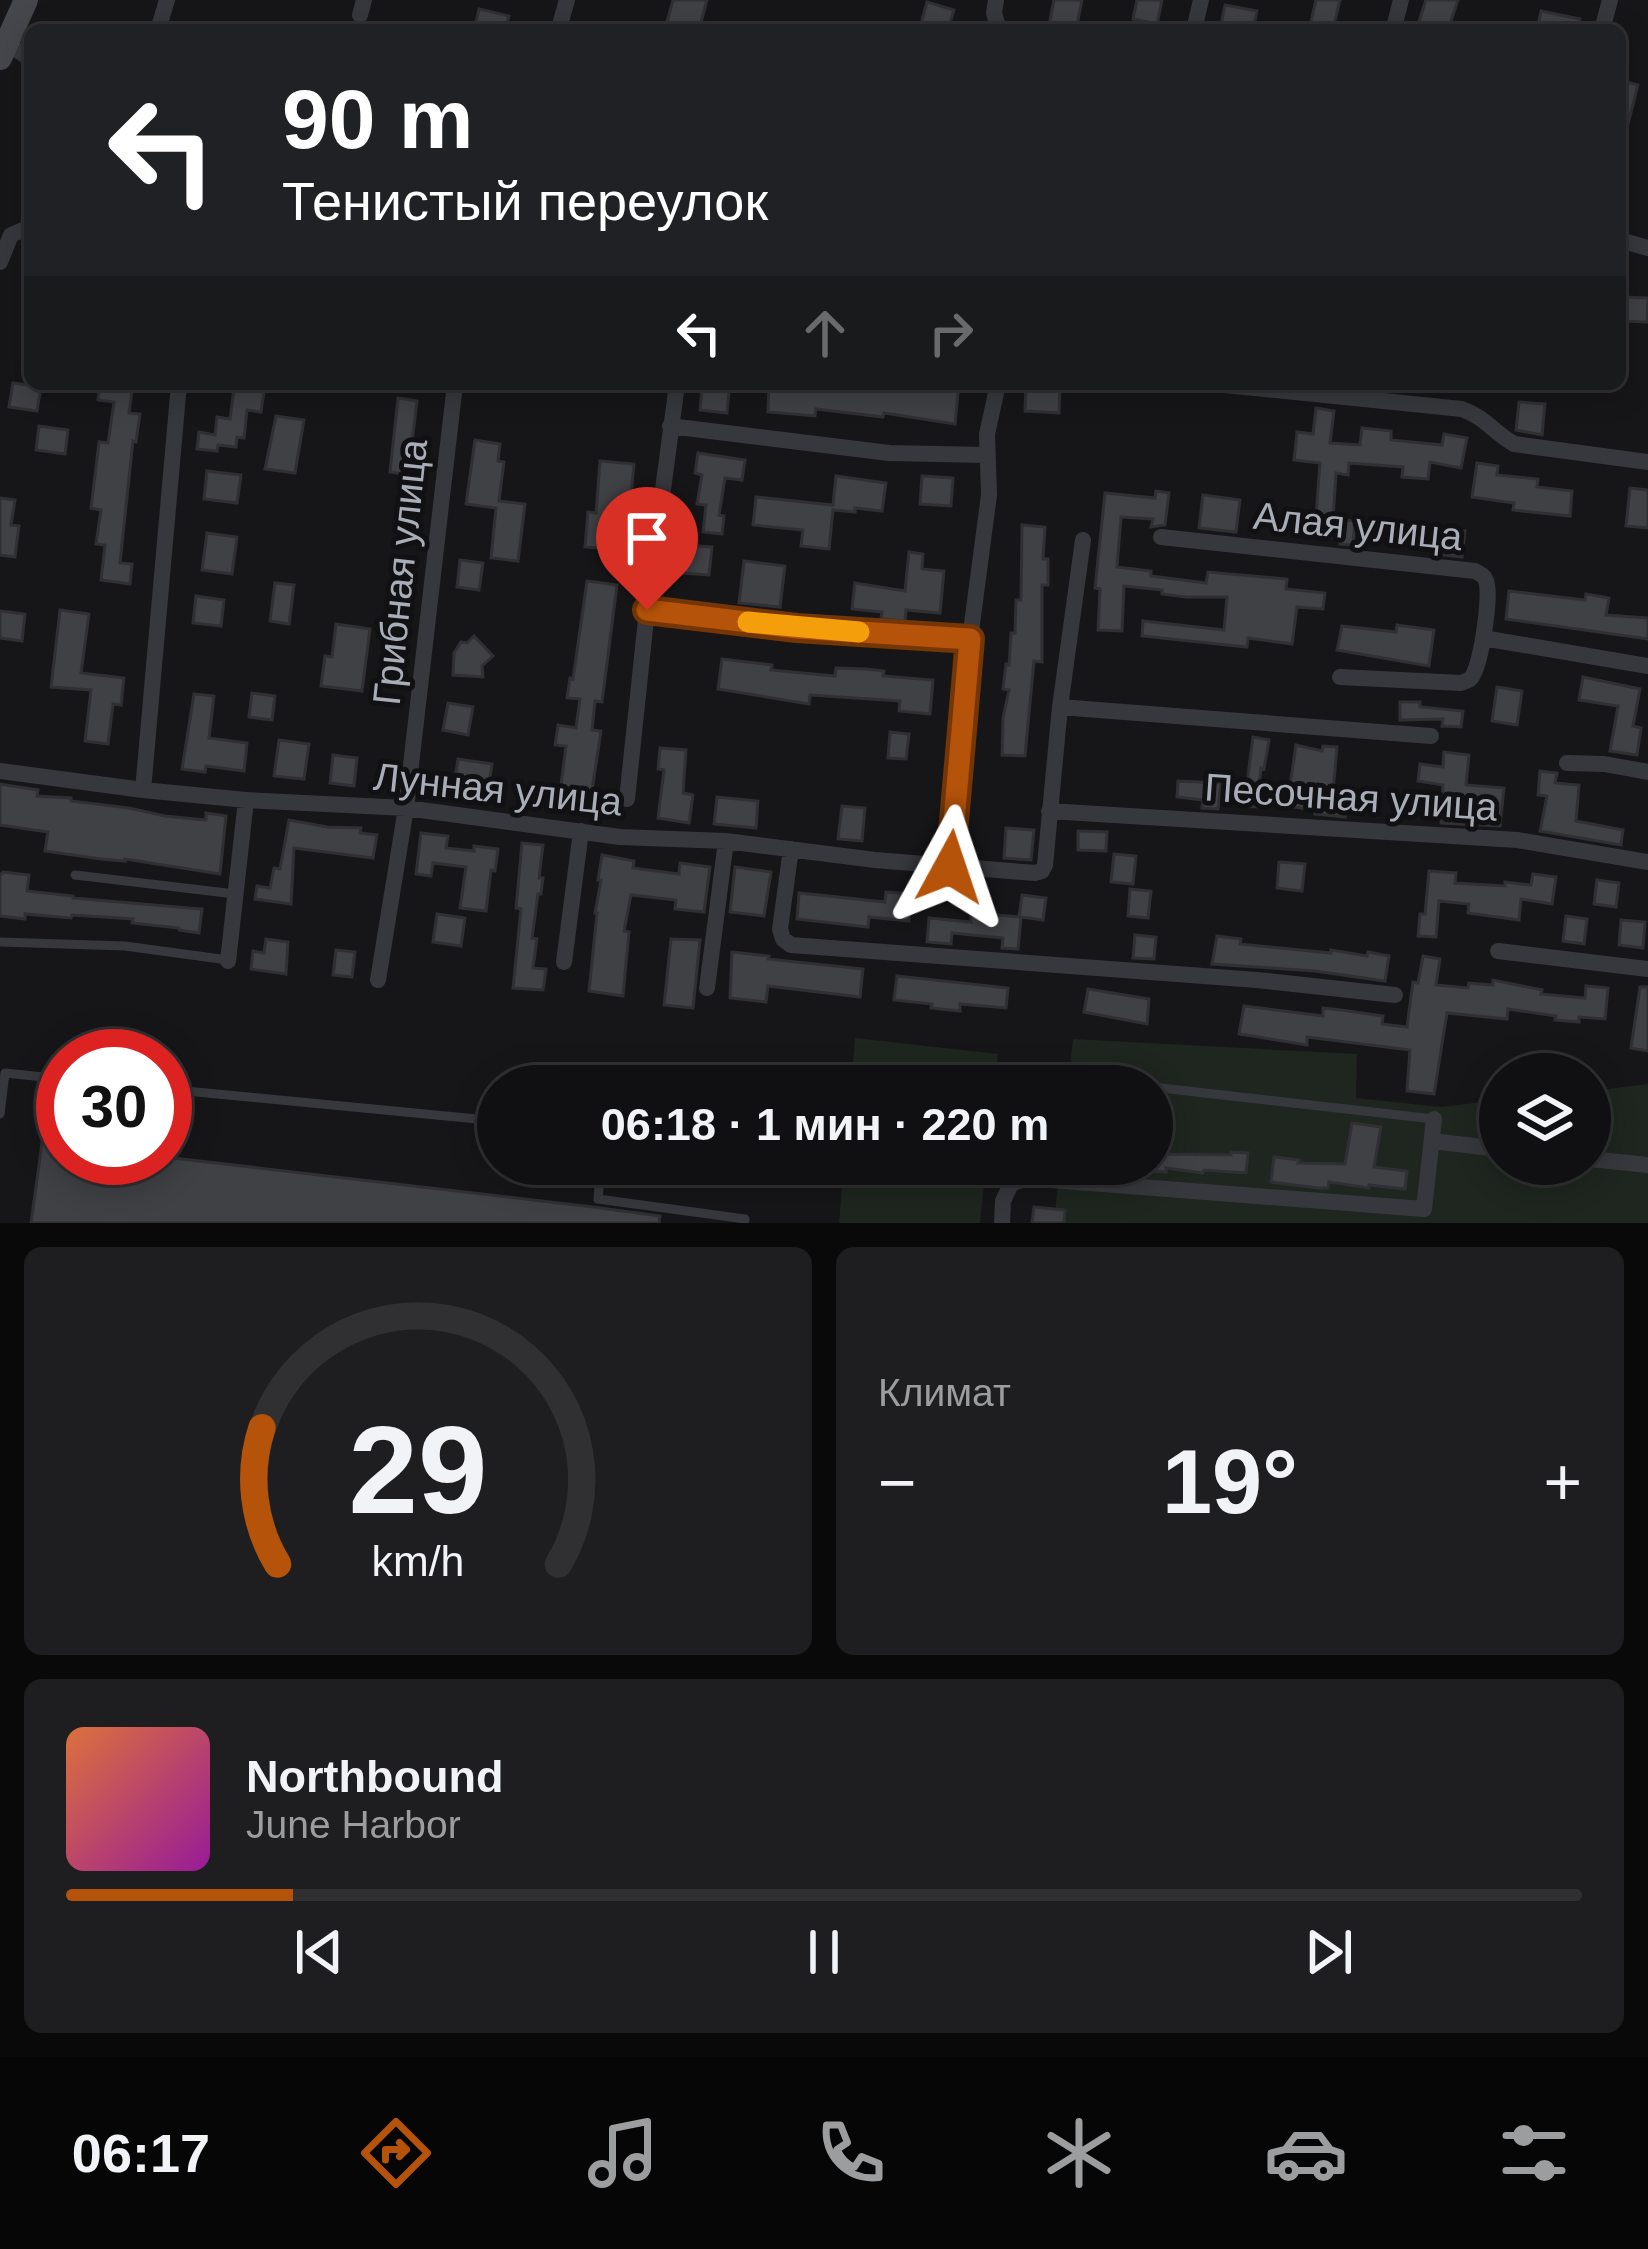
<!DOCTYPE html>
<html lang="ru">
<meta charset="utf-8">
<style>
:root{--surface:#101012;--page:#1e1e20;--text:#f1f3f6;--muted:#9c9d9f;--line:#303032;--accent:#b45309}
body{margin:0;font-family:Helvetica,sans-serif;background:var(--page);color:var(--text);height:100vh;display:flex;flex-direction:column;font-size:45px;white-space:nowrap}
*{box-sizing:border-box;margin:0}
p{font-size:39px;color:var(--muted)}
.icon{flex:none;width:66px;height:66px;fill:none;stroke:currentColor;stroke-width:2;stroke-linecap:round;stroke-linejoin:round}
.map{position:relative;height:1223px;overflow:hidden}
.drawer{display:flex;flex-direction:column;gap:24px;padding:24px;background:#09090a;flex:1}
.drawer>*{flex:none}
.top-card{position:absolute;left:24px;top:24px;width:1602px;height:366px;border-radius:18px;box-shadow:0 6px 30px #0003,0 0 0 3px var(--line);background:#202124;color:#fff;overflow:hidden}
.buttons{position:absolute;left:1479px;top:1053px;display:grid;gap:24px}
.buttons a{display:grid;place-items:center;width:132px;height:132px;border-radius:50%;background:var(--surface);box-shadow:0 6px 30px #0003,0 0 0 3px var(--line);font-size:60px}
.speed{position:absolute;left:36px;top:1029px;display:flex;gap:24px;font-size:60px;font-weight:700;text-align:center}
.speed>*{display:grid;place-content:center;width:156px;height:156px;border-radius:50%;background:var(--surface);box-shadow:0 6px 30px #0003,0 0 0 3px var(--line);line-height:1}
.speed .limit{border:18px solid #d22;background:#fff;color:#111}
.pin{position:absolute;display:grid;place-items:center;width:102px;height:102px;color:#fff;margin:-123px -51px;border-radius:50% 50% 50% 0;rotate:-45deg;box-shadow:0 0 12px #0007}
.pin .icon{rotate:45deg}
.me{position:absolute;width:132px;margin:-66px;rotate:5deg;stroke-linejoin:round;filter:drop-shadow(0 0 9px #0008)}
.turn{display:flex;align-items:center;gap:42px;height:252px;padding:0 60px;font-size:54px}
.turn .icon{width:156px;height:156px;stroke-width:2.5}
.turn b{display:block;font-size:84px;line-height:102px}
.lanes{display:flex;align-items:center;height:114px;padding:0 60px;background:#0003;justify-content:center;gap:60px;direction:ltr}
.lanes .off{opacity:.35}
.big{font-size:90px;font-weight:700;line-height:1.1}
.drawer .widget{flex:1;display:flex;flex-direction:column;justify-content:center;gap:18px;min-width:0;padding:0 42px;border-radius:18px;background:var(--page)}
.drawer .dial{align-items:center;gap:0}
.dial svg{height:312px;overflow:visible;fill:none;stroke:var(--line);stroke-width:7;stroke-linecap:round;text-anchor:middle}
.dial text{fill:var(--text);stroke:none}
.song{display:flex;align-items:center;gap:36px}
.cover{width:144px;height:144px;border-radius:18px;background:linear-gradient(135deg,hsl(20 70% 55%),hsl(300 70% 35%))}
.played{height:12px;border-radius:6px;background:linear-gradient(90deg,var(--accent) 15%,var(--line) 15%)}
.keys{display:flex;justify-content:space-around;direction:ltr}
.heat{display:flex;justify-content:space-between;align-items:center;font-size:66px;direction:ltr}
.drawer .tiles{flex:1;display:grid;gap:24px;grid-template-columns:1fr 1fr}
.widget:last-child{grid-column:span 2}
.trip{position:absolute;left:477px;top:1065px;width:696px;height:120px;border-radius:60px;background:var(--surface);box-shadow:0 6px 30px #0003,0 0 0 3px var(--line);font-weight:700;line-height:120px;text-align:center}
.tabs{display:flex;height:192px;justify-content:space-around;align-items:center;background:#060607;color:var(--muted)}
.tabs .icon{width:84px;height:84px}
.tabs .on{color:var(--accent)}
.tabs b{font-size:54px;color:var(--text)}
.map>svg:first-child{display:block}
</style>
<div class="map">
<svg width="1648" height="1223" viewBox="0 0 1648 1223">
<rect width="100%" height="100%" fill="#161618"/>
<path fill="#1e261f" d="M 855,1038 L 998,1054 L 994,1086 L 851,1086 Z
M 1073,1039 L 1357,1054 L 1356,1098 L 1441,1107 L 1500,1100 L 1500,1164 L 1590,1164 L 1590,1091 L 1648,1084 L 1648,1223 L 1054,1223 L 1060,1164 L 1152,1164 L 1152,1086 L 1068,1086 Z
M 844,1164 L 986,1164 L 980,1223 L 839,1223 Z"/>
<path fill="#404145" stroke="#303034" stroke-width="3" d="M 673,0 L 707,0 L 699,30 L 667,22 Z
M 1054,0 L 1082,0 L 1076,30 L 1048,30 Z
M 1137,0 L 1162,0 L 1157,24 L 1133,19 Z
M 1316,0 L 1340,0 L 1333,30 L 1309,30 Z
M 1426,0 L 1458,0 L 1448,30 L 1416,30 Z
M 927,2 L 954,10 L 948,30 L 920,27 Z
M 1225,5 L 1257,11 L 1253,30 L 1220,30 Z
M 479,9 L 509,16 L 505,30 L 474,30 Z
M 1541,11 L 1580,19 L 1578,30 L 1537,30 Z
M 1620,80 L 1638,85 L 1625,136 L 1620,136 Z
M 1623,297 L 1648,298 L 1647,322 L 1622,321 Z
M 13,383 L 41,387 L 37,411 L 9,407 Z
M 100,384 L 133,384 L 129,413 L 140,414 L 136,442 L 133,441 L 120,563 L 132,564 L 130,584 L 101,580 L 105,545 L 96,544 L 101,510 L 91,508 L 99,442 L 108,443 L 114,402 L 98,400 Z
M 769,384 L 959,384 L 955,424 L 884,413 L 883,417 L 816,409 L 815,416 L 768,412 Z
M 1026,385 L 1060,386 L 1059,413 L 1025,411 Z
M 702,388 L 729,390 L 727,413 L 700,410 Z
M 234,389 L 264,392 L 261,412 L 247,410 L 244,438 L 237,437 L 236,447 L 218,445 L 217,451 L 197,449 L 199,432 L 215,435 L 217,417 L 230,419 Z
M 398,398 L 417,401 L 412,443 L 417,444 L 412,475 L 390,472 Z
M 1519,402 L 1545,404 L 1542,435 L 1516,430 Z
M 1316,408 L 1334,411 L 1330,443 L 1360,445 L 1362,428 L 1391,431 L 1391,440 L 1442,445 L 1444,434 L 1467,438 L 1461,468 L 1430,462 L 1428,479 L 1402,477 L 1403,467 L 1349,463 L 1348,475 L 1336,473 L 1333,519 L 1355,521 L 1353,545 L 1340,544 L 1340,538 L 1306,536 L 1309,516 L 1316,516 L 1320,463 L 1294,460 L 1297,432 L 1313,434 Z
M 276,416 L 304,420 L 295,473 L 265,469 Z
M 39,426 L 68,430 L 65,454 L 36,450 Z
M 475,440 L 500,444 L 498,461 L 504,462 L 499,501 L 525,504 L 518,561 L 491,558 L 496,508 L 466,504 Z
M 698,453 L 745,460 L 742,480 L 725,478 L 719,515 L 724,516 L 722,534 L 703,532 L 706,505 L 697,504 L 702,475 L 695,473 Z
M 600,461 L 634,464 L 631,496 L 627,496 L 621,550 L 585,547 L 588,512 L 596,513 Z
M 1477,463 L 1498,466 L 1497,475 L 1538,479 L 1537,487 L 1572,491 L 1570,516 L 1513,510 L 1514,503 L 1472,497 Z
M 207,471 L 241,475 L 237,503 L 204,499 Z
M 836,476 L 886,483 L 882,511 L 855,508 L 855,512 L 833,510 L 829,549 L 801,546 L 803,530 L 753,525 L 756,497 L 833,505 Z
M 922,476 L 953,478 L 951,506 L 920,504 Z
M 1630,488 L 1648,490 L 1648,528 L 1626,526 Z
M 1156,491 L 1169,493 L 1165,525 L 1151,527 L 1153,519 L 1121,517 L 1117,567 L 1151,571 L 1151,576 L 1206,583 L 1208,572 L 1287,579 L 1286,589 L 1325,593 L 1323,609 L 1297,607 L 1292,644 L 1248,638 L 1247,647 L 1142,636 L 1143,621 L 1224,630 L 1227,597 L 1186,597 L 1162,594 L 1162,590 L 1124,586 L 1122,631 L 1098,630 L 1100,589 L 1095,588 L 1105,493 L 1155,498 Z
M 1203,495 L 1240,500 L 1236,532 L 1199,528 Z
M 0,498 L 15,500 L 11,525 L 19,526 L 15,557 L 0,555 Z
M 1022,525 L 1045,527 L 1043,559 L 1048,559 L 1048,585 L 1042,585 L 1042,662 L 1034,661 L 1025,756 L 1002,755 L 1003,718 L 1009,690 L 1003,689 L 1006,664 L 1009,665 L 1011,633 L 1015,633 L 1016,600 L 1021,600 Z
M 1439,529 L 1465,531 L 1462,557 L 1436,554 Z
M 207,533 L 237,537 L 232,574 L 202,570 Z
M 685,545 L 712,547 L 709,575 L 682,573 Z
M 909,552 L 923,554 L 922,569 L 944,571 L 940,613 L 906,610 L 905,621 L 881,619 L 882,612 L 852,609 L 855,583 L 905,591 Z
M 460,560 L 483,563 L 479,590 L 457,587 Z
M 744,561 L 785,566 L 780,607 L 739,603 Z
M 587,581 L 617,585 L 602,702 L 595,701 L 592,730 L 601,731 L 590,804 L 559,800 L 566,746 L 555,745 L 558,725 L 576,728 L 580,699 L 567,698 L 570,678 L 573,679 Z
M 275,583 L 294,585 L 289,624 L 270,621 Z
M 1509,591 L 1585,600 L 1586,594 L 1609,598 L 1606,615 L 1648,618 L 1648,639 L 1506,619 Z
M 196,596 L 224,600 L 221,626 L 193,623 Z
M 60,610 L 89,614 L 81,673 L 124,678 L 121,705 L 113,704 L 108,744 L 85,741 L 91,690 L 51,687 Z
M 0,611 L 25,614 L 22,641 L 0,638 Z
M 336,624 L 370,629 L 362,691 L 321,686 L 325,656 L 332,657 Z
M 1397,625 L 1434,630 L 1429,666 L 1337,650 L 1342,626 L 1396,632 Z
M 474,636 L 493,656 L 482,666 L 483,677 L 453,675 L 454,653 L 461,642 L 467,643 Z
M 722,659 L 772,665 L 771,670 L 835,676 L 836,668 L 865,669 L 884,671 L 883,676 L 933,680 L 930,714 L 899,711 L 900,701 L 810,695 L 809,704 L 718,689 Z
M 1583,677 L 1640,689 L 1633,726 L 1641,728 L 1637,755 L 1610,751 L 1618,706 L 1579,700 Z
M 1497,687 L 1522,691 L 1517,725 L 1492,721 Z
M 252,693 L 275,696 L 272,720 L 249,717 Z
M 194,694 L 214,696 L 209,738 L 247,743 L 244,771 L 206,766 L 205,772 L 182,769 Z
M 1400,702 L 1420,702 L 1420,707 L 1463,711 L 1461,727 L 1442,726 L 1443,719 L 1400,720 Z
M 448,703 L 473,707 L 468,735 L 443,730 Z
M 890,732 L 909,734 L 906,759 L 888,758 Z
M 1253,737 L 1269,740 L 1264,769 L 1261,768 L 1257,807 L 1244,806 Z
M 279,740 L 309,744 L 304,779 L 274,776 Z
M 1296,745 L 1322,751 L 1323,746 L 1337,747 L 1333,792 L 1349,795 L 1345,817 L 1315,814 L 1316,810 L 1287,806 Z
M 660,748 L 686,750 L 683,793 L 693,795 L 689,823 L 658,818 L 664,770 L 658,769 Z
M 1444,752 L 1469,755 L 1466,785 L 1504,788 L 1500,826 L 1441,823 L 1443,785 L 1418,781 L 1420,764 L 1443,767 Z
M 333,755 L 357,758 L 354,786 L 330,783 Z
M 458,759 L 492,764 L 488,791 L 454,785 Z
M 1540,771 L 1557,773 L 1555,783 L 1579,785 L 1576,821 L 1623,830 L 1621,845 L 1540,831 L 1547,796 L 1538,795 Z
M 1178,781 L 1221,783 L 1218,809 L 1202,808 L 1203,800 L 1177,797 Z
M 0,784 L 38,790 L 37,796 L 71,798 L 71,801 L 129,808 L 165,816 L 206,820 L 206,813 L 226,816 L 220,874 L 125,859 L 125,861 L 101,859 L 45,851 L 48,832 L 0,825 Z
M 717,797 L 758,801 L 756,828 L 714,824 Z
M 842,806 L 865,808 L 862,841 L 838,839 Z
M 289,820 L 327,827 L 361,828 L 360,833 L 377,835 L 373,858 L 294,848 L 291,904 L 255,899 L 257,886 L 270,888 L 274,868 L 280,869 Z
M 1006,828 L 1034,830 L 1031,860 L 1004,858 Z
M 1078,831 L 1107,832 L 1106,851 L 1078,850 Z
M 421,833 L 448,836 L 446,848 L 474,851 L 474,846 L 498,849 L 495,871 L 491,870 L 486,911 L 460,908 L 466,867 L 433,863 L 431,876 L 416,874 Z
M 522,843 L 543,845 L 539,878 L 543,878 L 541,894 L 538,894 L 532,938 L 537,939 L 533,968 L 546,969 L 543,990 L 513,988 L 521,909 L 516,908 Z
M 1114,854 L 1136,856 L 1133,884 L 1111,882 Z
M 602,855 L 634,861 L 633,868 L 679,874 L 680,863 L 710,867 L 704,912 L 675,909 L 676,900 L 631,895 L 624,931 L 629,932 L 623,996 L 589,991 L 597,913 L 595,913 L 601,880 L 598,880 Z
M 1279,862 L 1305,864 L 1302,891 L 1277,888 Z
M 735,867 L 771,872 L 764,916 L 730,912 Z
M 1429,871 L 1456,873 L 1455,883 L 1505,886 L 1505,882 L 1531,885 L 1533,874 L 1556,877 L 1552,904 L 1521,899 L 1519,920 L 1468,913 L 1469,904 L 1439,901 L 1436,937 L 1418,936 L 1420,914 L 1425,914 Z
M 3,872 L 29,875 L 27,891 L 73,896 L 73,898 L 202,909 L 199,933 L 179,930 L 179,928 L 132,923 L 133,919 L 72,915 L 71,918 L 25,914 L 25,919 L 0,916 L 0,876 Z
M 1597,880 L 1619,883 L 1616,907 L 1594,904 Z
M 1130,889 L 1151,891 L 1148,918 L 1128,916 Z
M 886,892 L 911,894 L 909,921 L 869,917 L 868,927 L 797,919 L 799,893 L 885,902 Z
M 1022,895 L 1046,898 L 1043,920 L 1021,917 L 1018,949 L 1002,948 L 1003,938 L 952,933 L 951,944 L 927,942 L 929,918 L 971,922 L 971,912 L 1019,917 Z
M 437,914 L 465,918 L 461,946 L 433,942 Z
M 1566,916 L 1587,919 L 1584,944 L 1563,941 Z
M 1621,920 L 1645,922 L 1643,948 L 1619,945 Z
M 1135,935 L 1156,937 L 1154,959 L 1133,958 Z
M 1217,936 L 1241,939 L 1240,944 L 1331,953 L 1331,950 L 1367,956 L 1368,952 L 1389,956 L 1385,981 L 1315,971 L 1212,964 Z
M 266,939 L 288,942 L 286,974 L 251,969 L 253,951 L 264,953 Z
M 671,939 L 700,940 L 693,1008 L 664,1005 Z
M 336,950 L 355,952 L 352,977 L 333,975 Z
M 732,952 L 769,956 L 768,959 L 863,969 L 860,997 L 768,986 L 766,1002 L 730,998 Z
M 1423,956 L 1440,959 L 1436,985 L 1468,988 L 1469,983 L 1493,985 L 1493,980 L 1542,990 L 1541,994 L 1585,998 L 1586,986 L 1608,988 L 1605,1019 L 1579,1017 L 1579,1022 L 1555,1020 L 1556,1016 L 1508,1009 L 1507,1019 L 1447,1013 L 1434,1094 L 1407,1091 L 1410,1050 L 1307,1037 L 1307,1045 L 1239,1034 L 1244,1006 L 1323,1016 L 1323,1008 L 1341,1010 L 1383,1016 L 1382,1024 L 1407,1027 L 1413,982 L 1418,983 Z
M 897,976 L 1008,988 L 1006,1008 L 960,1004 L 960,1011 L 931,1008 L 932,1004 L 894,1000 Z
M 1640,987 L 1648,987 L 1648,1051 L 1631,1048 Z
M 1088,989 L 1149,999 L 1147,1024 L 1084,1012 Z
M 860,1071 L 936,1075 L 935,1086 L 860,1086 Z
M 1352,1123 L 1381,1127 L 1374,1167 L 1407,1171 L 1405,1189 L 1369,1185 L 1369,1188 L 1329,1182 L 1328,1188 L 1318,1188 L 1271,1182 L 1274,1157 L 1299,1160 L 1298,1163 L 1345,1164 Z
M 42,1143 L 63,1145 L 63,1158 L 165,1157 L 593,1207 L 660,1216 L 659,1223 L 31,1223 Z
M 1231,1152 L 1248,1153 L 1246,1173 L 1204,1170 L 1203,1173 L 1166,1168 L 1166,1172 L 1152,1171 L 1152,1154 L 1231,1155 Z
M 1034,1207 L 1065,1210 L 1064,1223 L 1032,1223 Z"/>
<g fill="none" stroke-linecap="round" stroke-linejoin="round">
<path stroke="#37383d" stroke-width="9" d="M 75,875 L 235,894
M 0,942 L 125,946 L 228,960
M 1107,1082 L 1140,1086
M 1152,1087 L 1434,1119
M 165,1089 L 498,1121
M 0,1114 L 5,1073 L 63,1079
M 601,1164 L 598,1199 L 745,1219 L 744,1223"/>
<path stroke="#37383d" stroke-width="16" d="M 996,0 L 994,13 L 999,30
M 360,15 L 364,0
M 561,21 L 567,0
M 1394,27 L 1401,0
M 158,30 L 167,0
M 1194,30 L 1201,0
M 1602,30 L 1610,0
M 7,43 L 30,59
M 1620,240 L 1648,248
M 0,262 L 11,235 L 30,227
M 1215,384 L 1462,409 C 1486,418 1493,432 1514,444 L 1648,462
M 670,426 L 889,453 L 987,455
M 1161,537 L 1475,571 C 1483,576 1485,575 1487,585 C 1490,600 1481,670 1470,679 C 1467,681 1464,682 1461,683 L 1340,677
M 647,610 L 797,627 L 970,639
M 1483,638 L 1648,666
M 1060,707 L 1431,736
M 1567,763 L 1604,764 L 1648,772
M 0,771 L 143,790 L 246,800 L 406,808 L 620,837 L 726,841 L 875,860 L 1035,873 L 1042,871 L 1045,865 L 1060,707 L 1083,540
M 143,790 L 179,384
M 627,799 L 647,610 L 677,384
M 1049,811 L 1517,840 L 1648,862
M 791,849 L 780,929 L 783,939 L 791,945 L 1257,980 L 1395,995
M 950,867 L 970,639 L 989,495 L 987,434 L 998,384
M 1498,951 L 1648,969
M 228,961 L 246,800
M 564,962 L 581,831
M 378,980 L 406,808 L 455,384
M 707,988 L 726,841
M 1432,1141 L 1500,1149
M 1590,1159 L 1648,1165
M 1002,1223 L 1003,1201 L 1011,1184 L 1026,1178 L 1424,1209 L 1434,1119"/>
<path stroke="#45474d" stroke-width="24" d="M 0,58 L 26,0"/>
</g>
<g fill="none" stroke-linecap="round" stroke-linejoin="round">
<defs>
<path id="route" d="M 647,610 L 797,628 L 970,639 L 950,867"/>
</defs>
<use href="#route" stroke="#753606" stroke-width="30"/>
<use href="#route" stroke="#b45309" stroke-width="21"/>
<path stroke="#f59e0b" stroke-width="21" d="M 748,622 L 859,632"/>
</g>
<g text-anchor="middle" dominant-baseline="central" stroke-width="10" stroke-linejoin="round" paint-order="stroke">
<g font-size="39" fill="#a8adb8" stroke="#111113">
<text transform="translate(1358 526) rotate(6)">Алая улица</text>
<text transform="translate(400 572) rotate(-84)">Грибная улица</text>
<text transform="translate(498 789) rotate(6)">Лунная улица</text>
<text transform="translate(1351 797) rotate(4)">Песочная улица</text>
</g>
</g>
</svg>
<div class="buttons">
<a><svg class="icon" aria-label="layers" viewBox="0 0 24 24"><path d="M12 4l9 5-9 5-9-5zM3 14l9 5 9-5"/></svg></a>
</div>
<div class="speed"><div class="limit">30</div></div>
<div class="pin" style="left:647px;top:610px;background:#d93025"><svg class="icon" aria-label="arrive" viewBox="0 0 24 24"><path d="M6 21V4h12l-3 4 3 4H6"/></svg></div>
<svg class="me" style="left:950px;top:867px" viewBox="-20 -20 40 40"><path d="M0-17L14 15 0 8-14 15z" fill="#b45309" stroke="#fff" stroke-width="4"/></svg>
<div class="trip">06:18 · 1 мин · 220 m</div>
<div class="top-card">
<div class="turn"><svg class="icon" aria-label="left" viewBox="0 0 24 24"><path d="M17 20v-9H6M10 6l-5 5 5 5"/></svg><div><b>90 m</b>Тенистый переулок</div></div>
<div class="lanes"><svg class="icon" aria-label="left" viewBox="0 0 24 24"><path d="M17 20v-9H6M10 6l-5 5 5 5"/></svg><svg class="icon off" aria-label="ahead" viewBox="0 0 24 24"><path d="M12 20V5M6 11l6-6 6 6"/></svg><svg class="icon off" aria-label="right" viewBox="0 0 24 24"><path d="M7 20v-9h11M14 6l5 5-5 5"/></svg></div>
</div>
</div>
<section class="drawer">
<div class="tiles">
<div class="widget dial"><svg viewBox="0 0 100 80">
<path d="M14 69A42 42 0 1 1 86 69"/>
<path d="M14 69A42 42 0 0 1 10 34" stroke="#b45309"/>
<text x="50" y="56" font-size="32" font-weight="700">29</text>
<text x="50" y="72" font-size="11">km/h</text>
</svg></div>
<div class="widget"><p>Климат</p>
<div class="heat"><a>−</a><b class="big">19°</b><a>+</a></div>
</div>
<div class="widget">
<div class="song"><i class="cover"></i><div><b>Northbound</b><p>June Harbor</p></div></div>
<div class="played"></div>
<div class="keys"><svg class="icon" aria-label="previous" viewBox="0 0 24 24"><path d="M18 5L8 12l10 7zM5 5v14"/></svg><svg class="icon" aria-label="pause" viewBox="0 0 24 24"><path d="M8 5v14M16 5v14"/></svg><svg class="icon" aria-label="next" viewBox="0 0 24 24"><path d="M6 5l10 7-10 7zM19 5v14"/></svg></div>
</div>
</div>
</section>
<nav class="tabs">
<b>06:17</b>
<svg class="icon on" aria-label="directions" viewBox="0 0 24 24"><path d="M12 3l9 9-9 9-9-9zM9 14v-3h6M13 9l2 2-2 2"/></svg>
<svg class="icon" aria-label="music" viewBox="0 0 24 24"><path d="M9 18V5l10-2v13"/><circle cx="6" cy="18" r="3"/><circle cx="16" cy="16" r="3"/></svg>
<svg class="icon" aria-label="phone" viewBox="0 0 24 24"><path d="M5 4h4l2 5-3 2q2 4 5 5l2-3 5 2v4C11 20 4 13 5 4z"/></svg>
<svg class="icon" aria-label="climate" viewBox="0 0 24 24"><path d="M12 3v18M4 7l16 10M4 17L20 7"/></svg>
<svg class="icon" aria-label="car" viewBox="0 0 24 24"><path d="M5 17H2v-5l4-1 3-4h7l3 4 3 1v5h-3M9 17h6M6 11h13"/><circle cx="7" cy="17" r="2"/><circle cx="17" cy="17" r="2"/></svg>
<svg class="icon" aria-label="filters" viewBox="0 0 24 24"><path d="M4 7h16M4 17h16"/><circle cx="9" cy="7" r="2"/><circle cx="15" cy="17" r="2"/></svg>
</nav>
